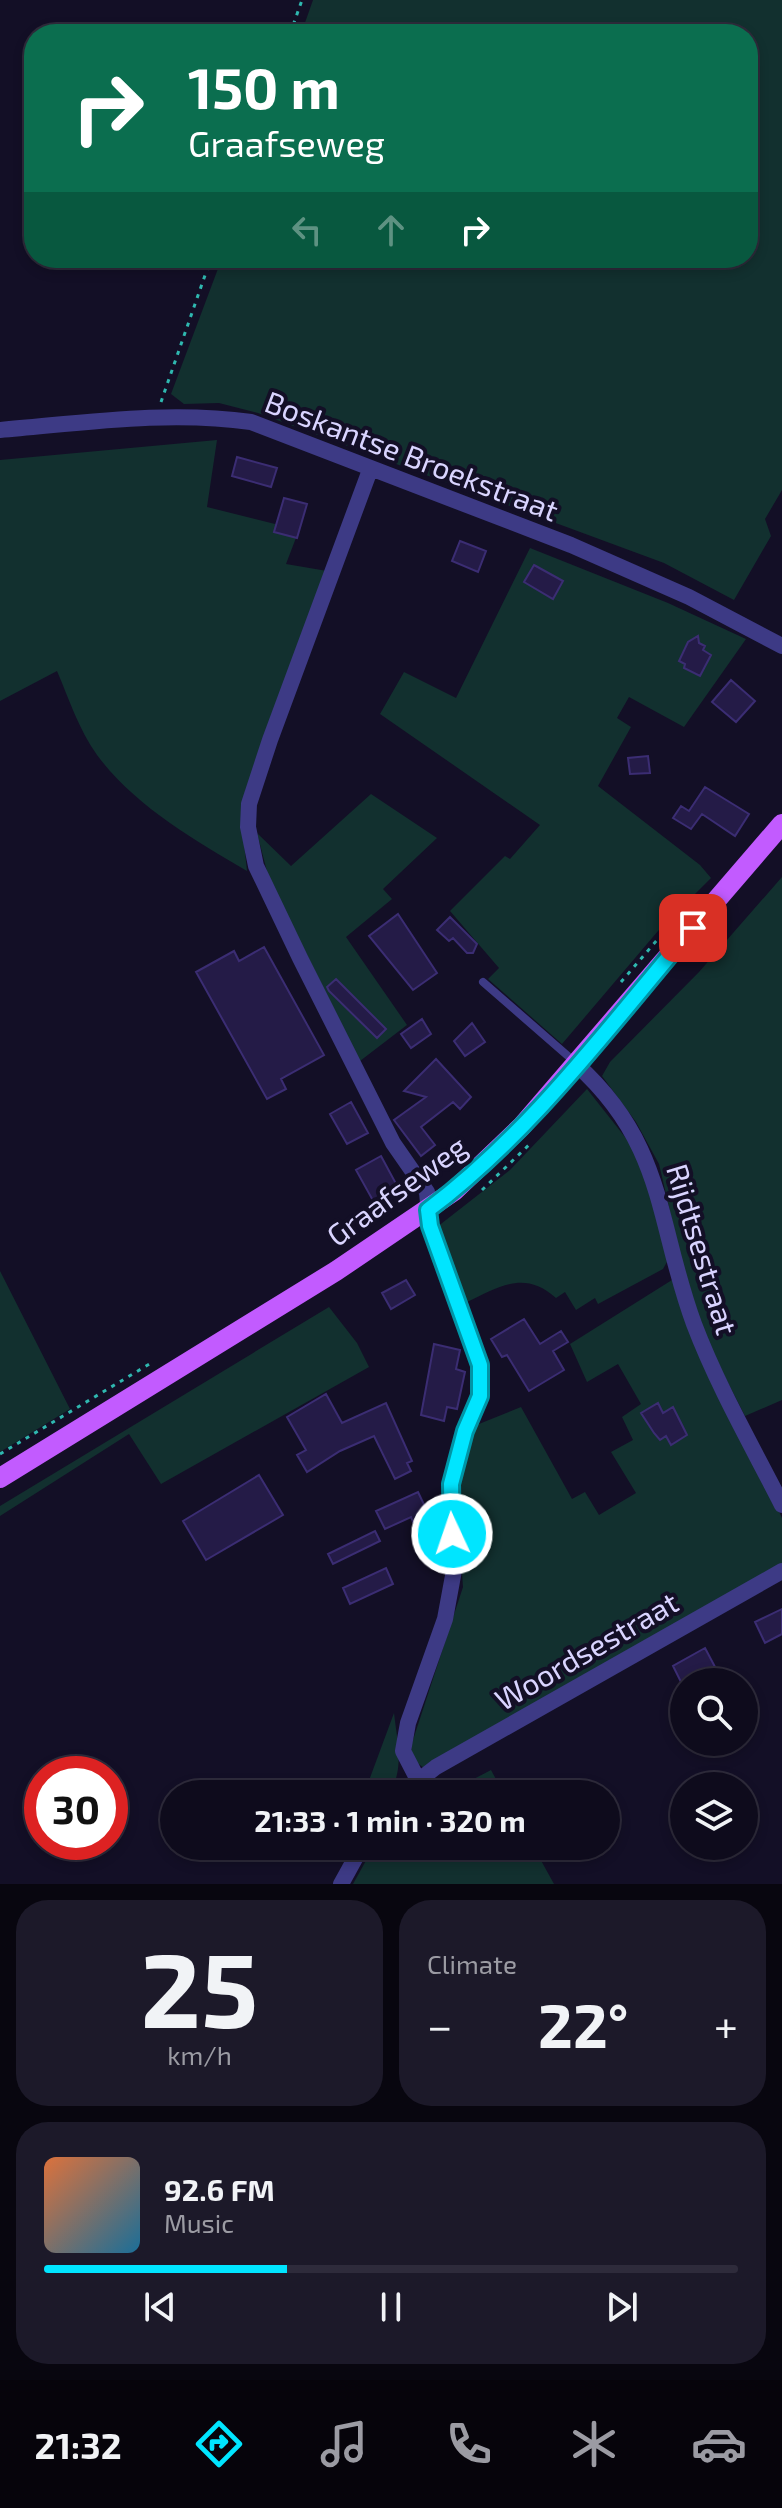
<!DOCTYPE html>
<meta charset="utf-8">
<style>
:root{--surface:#0e0b1c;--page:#1c1929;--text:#f1f3f6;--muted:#9b9ba3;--line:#2e2b3b;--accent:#00e5ff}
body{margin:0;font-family:"Exo 2",sans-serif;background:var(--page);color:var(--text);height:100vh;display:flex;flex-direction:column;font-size:30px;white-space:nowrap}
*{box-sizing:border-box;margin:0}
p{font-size:26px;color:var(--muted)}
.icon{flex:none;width:44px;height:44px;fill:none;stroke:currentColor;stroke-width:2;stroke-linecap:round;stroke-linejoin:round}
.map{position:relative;height:1884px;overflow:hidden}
.panel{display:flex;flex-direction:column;gap:16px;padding:16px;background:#08060f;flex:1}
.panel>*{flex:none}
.banner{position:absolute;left:24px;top:24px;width:734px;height:244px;border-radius:32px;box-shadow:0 4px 12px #0003,0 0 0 2px var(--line);background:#0b6e4f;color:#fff;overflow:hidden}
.tools{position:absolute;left:670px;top:1668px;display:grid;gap:16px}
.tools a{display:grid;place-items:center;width:88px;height:88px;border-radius:50%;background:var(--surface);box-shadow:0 4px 12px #0003,0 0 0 2px var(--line);font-size:40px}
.speed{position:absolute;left:24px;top:1756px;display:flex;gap:16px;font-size:40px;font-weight:700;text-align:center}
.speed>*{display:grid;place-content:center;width:104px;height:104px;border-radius:50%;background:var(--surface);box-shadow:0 4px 12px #0003,0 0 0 2px var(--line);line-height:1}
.speed .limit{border:12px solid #d22;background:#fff;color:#111}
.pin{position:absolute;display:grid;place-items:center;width:68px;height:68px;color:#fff;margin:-34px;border-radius:16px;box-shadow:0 4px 12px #0006}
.me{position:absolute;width:88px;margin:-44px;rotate:357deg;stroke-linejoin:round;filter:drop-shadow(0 0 6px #0008)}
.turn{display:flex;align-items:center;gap:28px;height:168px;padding:0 32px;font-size:36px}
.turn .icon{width:104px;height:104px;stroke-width:2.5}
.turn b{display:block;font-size:56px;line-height:68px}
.lanes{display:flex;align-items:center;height:76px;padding:0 32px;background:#0003;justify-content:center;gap:40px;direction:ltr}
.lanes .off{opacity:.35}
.big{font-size:60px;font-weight:700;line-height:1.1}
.panel .widget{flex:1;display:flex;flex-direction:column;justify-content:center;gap:12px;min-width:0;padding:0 28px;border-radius:32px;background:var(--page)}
.panel .dial{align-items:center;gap:0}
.dial b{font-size:104px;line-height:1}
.song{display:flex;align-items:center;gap:24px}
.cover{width:96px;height:96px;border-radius:12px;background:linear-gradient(135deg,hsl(20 70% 55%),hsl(200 70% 35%))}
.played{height:8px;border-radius:4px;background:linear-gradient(90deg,var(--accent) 35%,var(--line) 35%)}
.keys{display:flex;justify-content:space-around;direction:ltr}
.heat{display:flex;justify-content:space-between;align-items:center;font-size:44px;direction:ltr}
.panel .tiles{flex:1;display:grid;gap:16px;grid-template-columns:1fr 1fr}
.widget:last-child{grid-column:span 2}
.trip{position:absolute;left:160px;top:1780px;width:460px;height:80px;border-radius:40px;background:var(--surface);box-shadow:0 4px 12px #0003,0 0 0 2px var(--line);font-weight:700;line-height:80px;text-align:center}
.dock{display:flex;height:128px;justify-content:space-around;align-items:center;background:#06040b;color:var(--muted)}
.dock .icon{width:56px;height:56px}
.dock .on{color:var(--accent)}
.dock b{font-size:36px;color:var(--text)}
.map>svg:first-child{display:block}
</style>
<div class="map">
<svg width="782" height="1884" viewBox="0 0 782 1884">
<rect width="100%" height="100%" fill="#130f26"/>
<path fill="#12302f" d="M 313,0 L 782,0 L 782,490 L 765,519 L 771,536 L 734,600 L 664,563 L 258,413 L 219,403 L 184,404 L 171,394 L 222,258 L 748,258 L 748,34 L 301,34 Z
M 217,440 L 207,507 L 299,530 L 286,564 L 327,571 L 241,815 L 247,871 C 193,839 135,806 97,755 C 79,730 69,699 57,671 L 0,701 L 0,460 Z
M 530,548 L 668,603 L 746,639 L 684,727 L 629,697 L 617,718 L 631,727 L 598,786 L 700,865 L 711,878 L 658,931 L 562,1044 L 488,979 L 499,968 L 450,911 L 505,856 L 510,859 L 540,825 L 380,714 L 404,672 L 456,698 Z
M 371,794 L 437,838 L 383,889 L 392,899 L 346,937 L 407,1025 L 360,1061 L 269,879 L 257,833 L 291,866 Z
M 782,877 L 782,1400 L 745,1416 L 708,1344 L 687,1284 L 659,1164 L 636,1122 L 602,1076 L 610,1062 L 699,972 Z
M 587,1089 L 640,1156 L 668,1260 L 663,1269 L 598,1304 L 595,1298 L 576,1310 L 565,1292 L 556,1298 C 525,1270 500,1286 467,1302 L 437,1227 L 510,1170 Z
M 0,1271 L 70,1409 L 0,1452 Z
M 672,1280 L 782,1518 L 782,1572 L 424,1768 L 412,1759 L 411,1746 L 463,1587 L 456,1491 L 474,1426 L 521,1407 L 572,1499 L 585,1492 L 599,1515 L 636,1493 L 611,1452 L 633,1440 L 622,1417 L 641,1404 L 618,1364 L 587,1382 L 570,1344 Z
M 329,1307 L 357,1343 L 369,1367 L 161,1484 L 129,1434 L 0,1516 L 0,1506 Z
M 394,1713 C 397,1741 405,1769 389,1794 L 364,1794 Z
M 491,1770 L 504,1794 L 445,1794 Z
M 380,1846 L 533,1846 L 554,1884 L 353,1884 L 368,1857 Z"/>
<path fill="#241b47" stroke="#3b2d73" stroke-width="2" d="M 237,457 L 277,468 L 271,487 L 232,476 Z
M 284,498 L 307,504 L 297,538 L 274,532 Z
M 460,541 L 486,551 L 478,572 L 452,561 Z
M 534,565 L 563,581 L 553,599 L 524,582 Z
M 698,636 L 699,643 L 705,646 L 703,650 L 711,655 L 700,676 L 684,668 L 685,664 L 679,661 L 688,642 Z
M 731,680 L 755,701 L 736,722 L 712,702 Z
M 648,756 L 650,773 L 630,774 L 628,758 Z
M 705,787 L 749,814 L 735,836 L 702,814 L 691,829 L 673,818 L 681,806 L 689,811 Z
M 398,914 L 437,973 L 413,990 L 369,936 Z
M 450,917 L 477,944 L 473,953 L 467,953 L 453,938 L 449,941 L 437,930 Z
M 264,947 L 324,1055 L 281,1079 L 286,1089 L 267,1099 L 196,972 L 234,951 L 239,961 Z
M 336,979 L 386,1029 L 377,1038 L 329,991 L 327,987 Z
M 422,1019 L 431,1034 L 411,1048 L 401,1034 Z
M 472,1023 L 485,1042 L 465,1056 L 454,1041 Z
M 436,1059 L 471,1097 L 460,1109 L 453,1102 L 421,1127 L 435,1145 L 421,1156 L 394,1120 L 426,1097 L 404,1091 Z
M 351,1102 L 368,1133 L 347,1144 L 330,1114 Z
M 381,1156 L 401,1193 L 376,1206 L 356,1170 Z
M 406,1280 L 415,1295 L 391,1309 L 382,1293 Z
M 524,1319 L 540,1344 L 561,1331 L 568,1342 L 553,1351 L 564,1370 L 529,1391 L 507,1355 L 502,1357 L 491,1339 Z
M 434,1344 L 460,1350 L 456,1369 L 465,1372 L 457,1409 L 447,1407 L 444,1421 L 421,1415 Z
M 326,1394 L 342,1423 L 386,1403 L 412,1461 L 407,1463 L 411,1471 L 395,1479 L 374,1436 L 340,1451 L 307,1472 L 297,1455 L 306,1450 L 287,1417 Z
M 658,1403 L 663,1413 L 673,1407 L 687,1435 L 671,1445 L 666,1436 L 660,1440 L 654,1433 L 641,1413 Z
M 259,1475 L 283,1515 L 206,1560 L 183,1521 Z
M 418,1492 L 429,1515 L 413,1522 L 411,1517 L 385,1529 L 376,1511 Z
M 375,1531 L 380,1541 L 333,1564 L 328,1554 Z
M 386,1568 L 393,1584 L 350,1604 L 343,1588 Z
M 782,1609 L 782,1634 L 765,1643 L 755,1622 Z
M 705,1648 L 723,1682 L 681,1682 L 673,1666 Z"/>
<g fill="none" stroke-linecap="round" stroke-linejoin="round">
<path stroke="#2fb8b0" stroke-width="3" stroke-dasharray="4 6" stroke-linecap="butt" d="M 290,34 L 302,0
M 161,402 L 211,258
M 621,982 L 670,925
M 482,1190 L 531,1143
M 0,1454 L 151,1363"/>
<path stroke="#3d3a85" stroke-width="8" d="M 483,982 L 576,1063"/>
<path stroke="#3d3a85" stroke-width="16" d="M 0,430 C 83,423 168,410 251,422 L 571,545 L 689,597 L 782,646
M 370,470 L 270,740 L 249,804 L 248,827 L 256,866 L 300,958 L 393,1143 L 427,1192 L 430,1226 L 480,1365 L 480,1396 L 465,1431 L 451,1484 L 455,1565 L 445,1619 L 408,1723 L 403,1751 L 418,1780
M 576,1064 C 666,1145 656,1221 694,1324 C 718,1387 752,1446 782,1505
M 401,1794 L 436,1767 L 782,1571
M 341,1884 L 362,1846"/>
<path stroke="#c25bff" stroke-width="20" d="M 0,1478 L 336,1271 L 454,1191 L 522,1126 L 782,824"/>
</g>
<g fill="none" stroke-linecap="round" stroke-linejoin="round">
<defs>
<path id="route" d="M 452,1534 L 451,1484 L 465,1431 L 480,1396 L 480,1365 L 430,1226 L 428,1210 C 531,1133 610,1025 693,928"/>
</defs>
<use href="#route" stroke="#0095a6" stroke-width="20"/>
<use href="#route" stroke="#00e5ff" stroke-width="14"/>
</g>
<g text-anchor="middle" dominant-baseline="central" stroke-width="8" stroke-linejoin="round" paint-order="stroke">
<g font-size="30" fill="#d9d4ff" stroke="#130f26">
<text transform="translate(412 455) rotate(21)">Boskantse Broekstraat</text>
<text transform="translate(396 1190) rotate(-36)">Graafseweg</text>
<text transform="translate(703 1249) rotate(73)">Rijdtsestraat</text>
<text transform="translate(586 1650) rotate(-30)">Woordsestraat</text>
</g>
</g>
</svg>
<div class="tools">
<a><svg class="icon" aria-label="search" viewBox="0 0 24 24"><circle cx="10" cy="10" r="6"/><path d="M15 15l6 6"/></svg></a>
<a><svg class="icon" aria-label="layers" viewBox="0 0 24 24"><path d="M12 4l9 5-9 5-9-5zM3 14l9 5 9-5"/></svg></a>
</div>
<div class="speed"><div class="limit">30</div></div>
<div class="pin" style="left:693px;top:928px;background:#d93025"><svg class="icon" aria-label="arrive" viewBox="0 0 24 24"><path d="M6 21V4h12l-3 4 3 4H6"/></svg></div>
<svg class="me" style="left:452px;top:1534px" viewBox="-20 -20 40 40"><circle r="17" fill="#00e5ff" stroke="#fff" stroke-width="3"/><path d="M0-11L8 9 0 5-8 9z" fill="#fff"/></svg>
<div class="trip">21:33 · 1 min · 320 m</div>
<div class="banner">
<div class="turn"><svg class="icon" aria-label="right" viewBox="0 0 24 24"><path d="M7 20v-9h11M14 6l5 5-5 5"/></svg><div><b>150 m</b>Graafseweg</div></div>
<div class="lanes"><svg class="icon off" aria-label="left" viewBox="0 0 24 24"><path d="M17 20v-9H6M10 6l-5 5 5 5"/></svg><svg class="icon off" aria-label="ahead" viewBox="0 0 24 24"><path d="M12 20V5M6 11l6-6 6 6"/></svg><svg class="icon" aria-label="right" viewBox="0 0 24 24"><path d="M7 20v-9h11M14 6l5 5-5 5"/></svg></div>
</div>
</div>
<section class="panel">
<div class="tiles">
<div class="widget dial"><b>25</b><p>km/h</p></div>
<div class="widget"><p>Climate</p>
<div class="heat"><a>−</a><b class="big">22°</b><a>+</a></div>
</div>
<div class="widget">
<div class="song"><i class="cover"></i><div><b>92.6 FM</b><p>Music</p></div></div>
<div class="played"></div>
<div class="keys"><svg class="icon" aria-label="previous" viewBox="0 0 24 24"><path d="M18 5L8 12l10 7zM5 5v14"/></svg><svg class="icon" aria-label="pause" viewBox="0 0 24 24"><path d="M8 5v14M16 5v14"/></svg><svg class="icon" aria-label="next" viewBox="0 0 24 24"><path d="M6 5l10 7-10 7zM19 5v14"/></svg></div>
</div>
</div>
</section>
<nav class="dock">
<b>21:32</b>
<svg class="icon on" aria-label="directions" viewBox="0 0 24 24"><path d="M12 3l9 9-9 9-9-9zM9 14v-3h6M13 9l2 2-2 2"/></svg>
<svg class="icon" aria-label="music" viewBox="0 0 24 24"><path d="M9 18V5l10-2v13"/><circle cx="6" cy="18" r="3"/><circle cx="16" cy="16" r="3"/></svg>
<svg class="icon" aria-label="phone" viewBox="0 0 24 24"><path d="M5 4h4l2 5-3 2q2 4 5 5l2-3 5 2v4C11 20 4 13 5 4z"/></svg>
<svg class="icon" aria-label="climate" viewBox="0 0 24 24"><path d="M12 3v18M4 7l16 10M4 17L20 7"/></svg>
<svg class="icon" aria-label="car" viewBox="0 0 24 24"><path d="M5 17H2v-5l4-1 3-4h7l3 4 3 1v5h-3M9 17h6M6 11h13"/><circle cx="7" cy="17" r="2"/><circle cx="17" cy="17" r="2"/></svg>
</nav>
